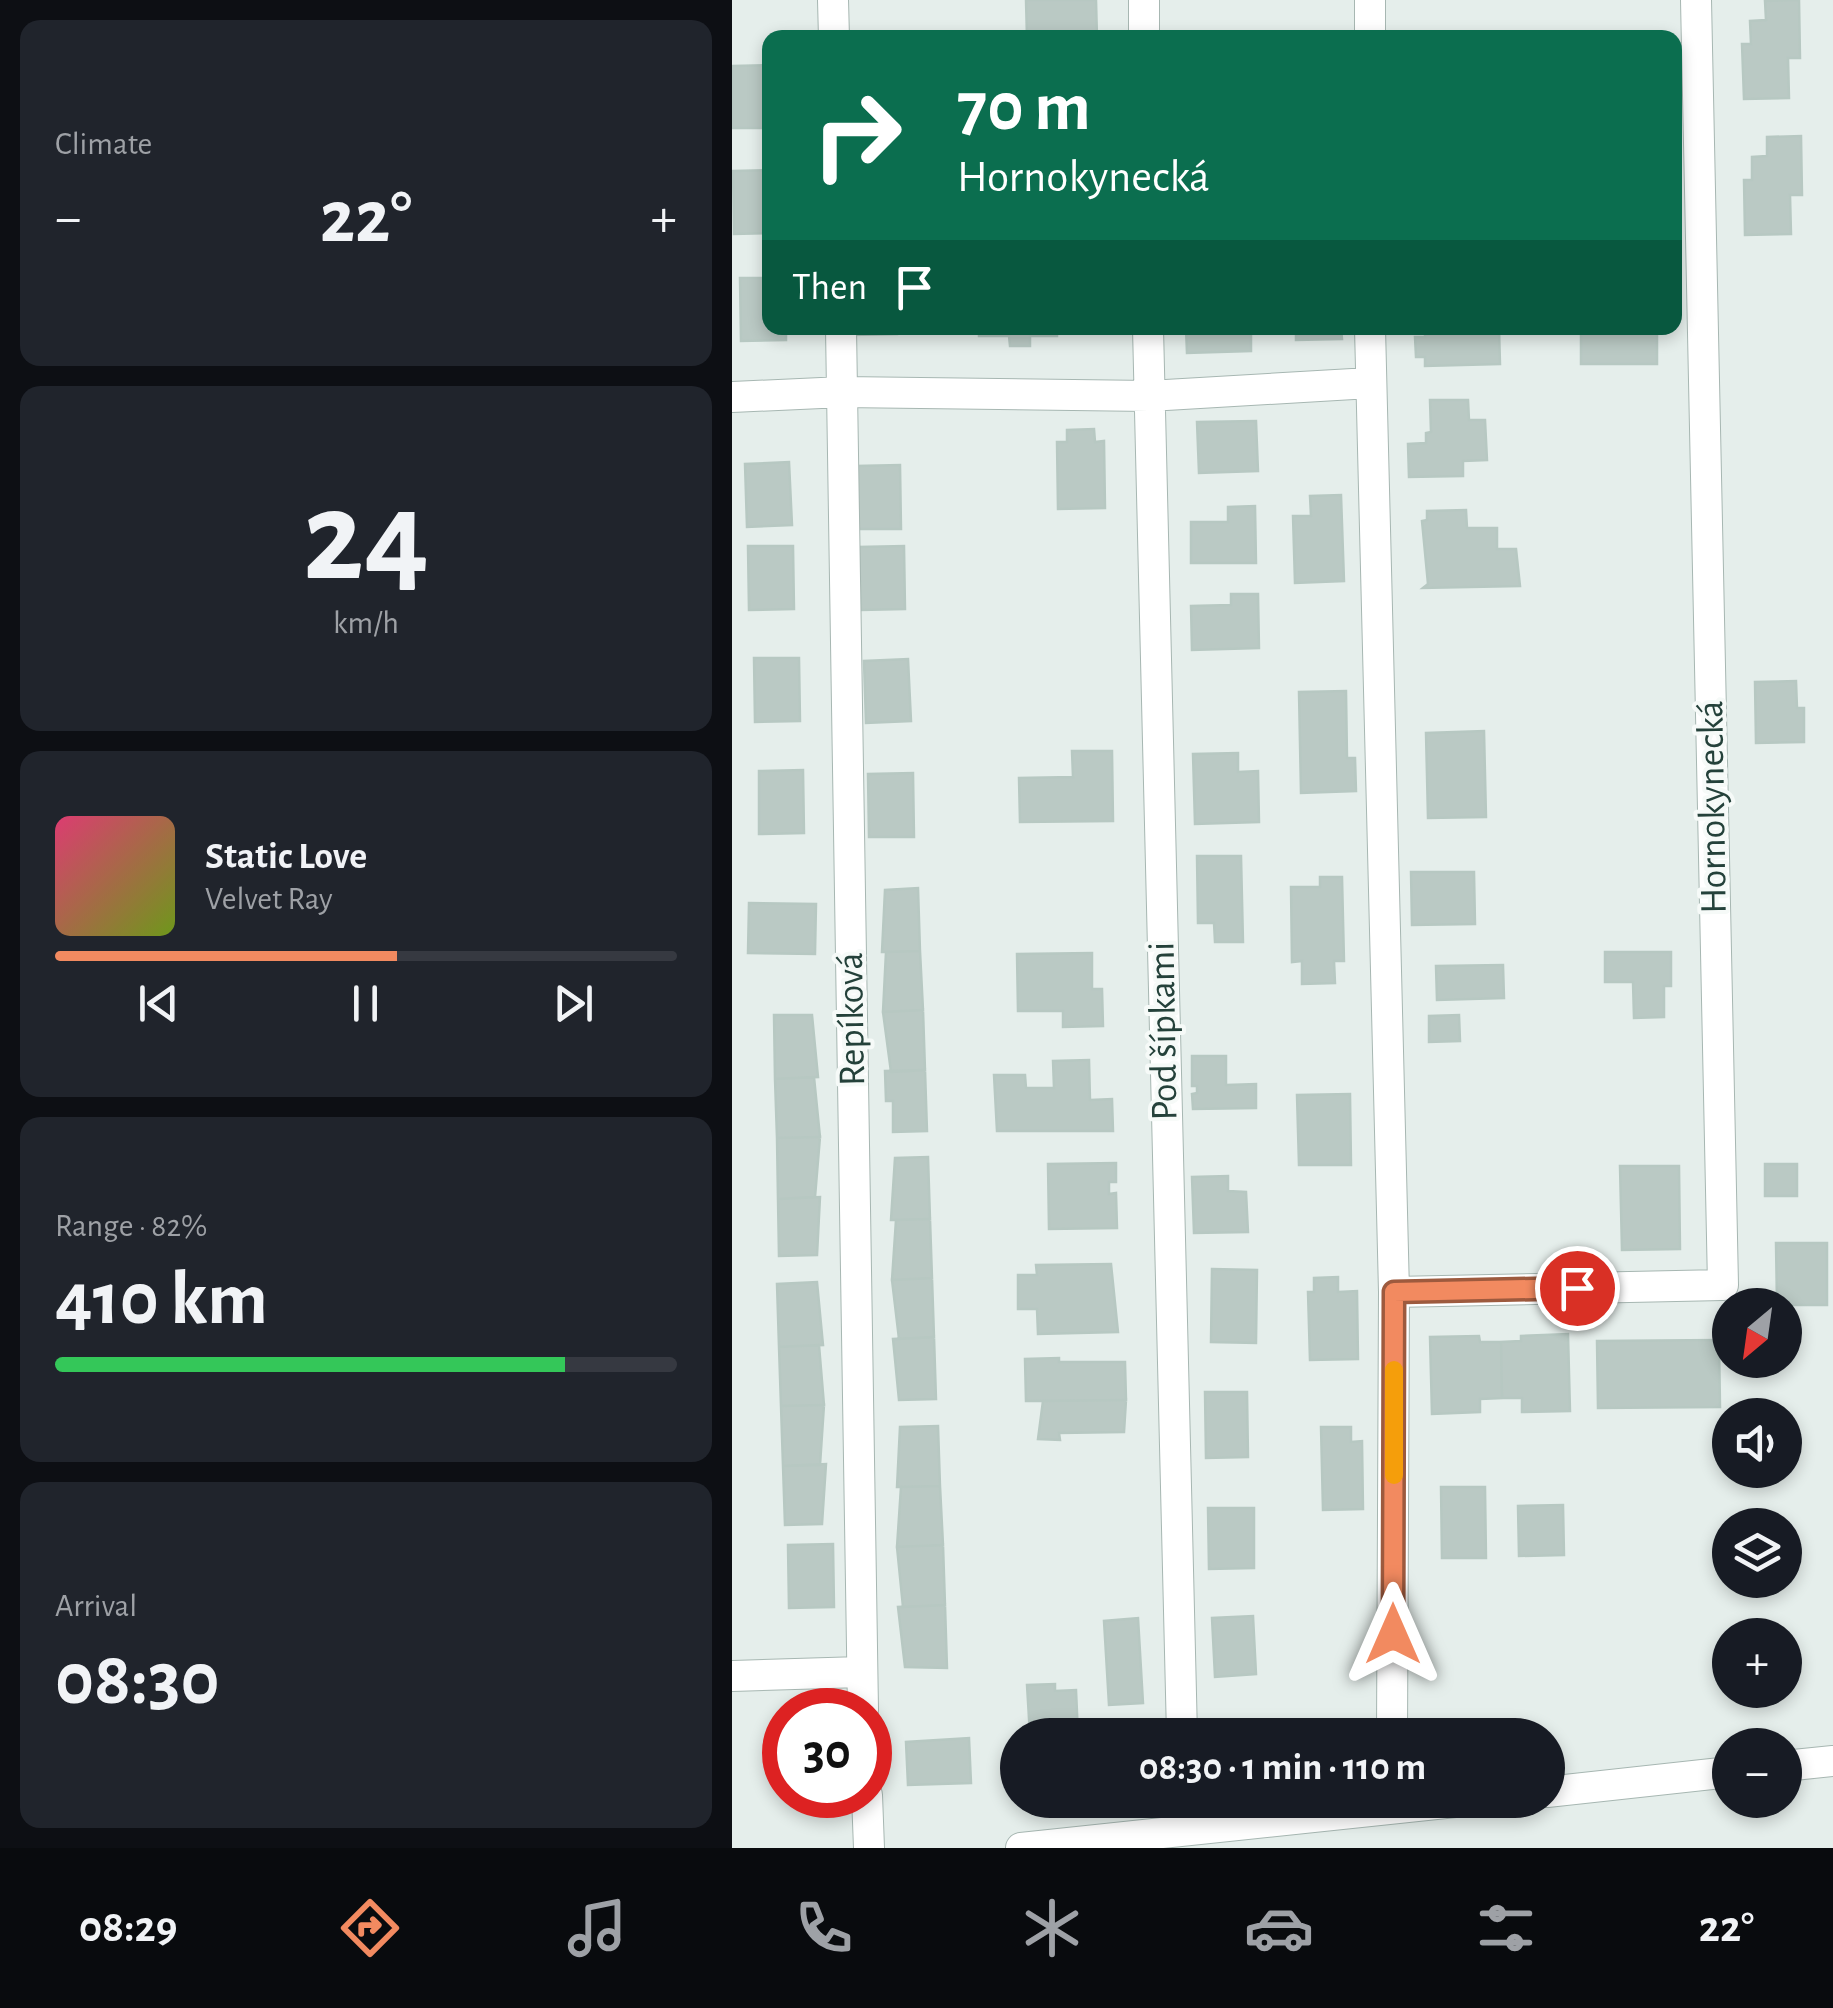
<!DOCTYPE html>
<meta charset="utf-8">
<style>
:root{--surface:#171b24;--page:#20242c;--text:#f1f3f6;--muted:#9ea1a6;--line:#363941;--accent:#f28a60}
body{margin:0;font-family:"Alegreya Sans",sans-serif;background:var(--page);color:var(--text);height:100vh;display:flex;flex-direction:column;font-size:38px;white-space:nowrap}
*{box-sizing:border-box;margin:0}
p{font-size:32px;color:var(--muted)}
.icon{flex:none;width:55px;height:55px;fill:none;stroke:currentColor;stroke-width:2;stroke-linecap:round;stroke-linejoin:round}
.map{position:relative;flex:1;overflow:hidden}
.details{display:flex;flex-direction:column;gap:20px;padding:20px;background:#0d0f14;width:732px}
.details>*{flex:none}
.banner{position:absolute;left:30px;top:30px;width:920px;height:305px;border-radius:20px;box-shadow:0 5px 15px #0003;background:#0b6e4f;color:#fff;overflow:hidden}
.needle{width:65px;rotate:209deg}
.tools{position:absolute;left:980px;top:1288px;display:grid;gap:20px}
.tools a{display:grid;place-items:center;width:90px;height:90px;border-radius:50%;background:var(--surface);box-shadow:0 5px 15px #0003;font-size:50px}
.speed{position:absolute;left:30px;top:1688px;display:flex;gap:20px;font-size:50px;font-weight:700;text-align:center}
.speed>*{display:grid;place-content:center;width:130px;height:130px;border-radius:50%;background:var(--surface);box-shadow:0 5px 15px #0003;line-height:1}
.speed .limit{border:15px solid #d22;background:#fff;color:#111}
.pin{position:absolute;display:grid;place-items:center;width:85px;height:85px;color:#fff;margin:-42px;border:5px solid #fff;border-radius:50%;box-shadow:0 2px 10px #0007}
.me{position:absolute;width:110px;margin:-55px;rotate:0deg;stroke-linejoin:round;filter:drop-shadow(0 0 8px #0008)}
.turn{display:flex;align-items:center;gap:35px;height:210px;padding:0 30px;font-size:45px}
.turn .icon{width:130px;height:130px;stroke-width:2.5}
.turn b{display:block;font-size:70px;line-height:85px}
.then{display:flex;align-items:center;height:95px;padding:0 30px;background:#0003;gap:20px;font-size:38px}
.big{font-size:75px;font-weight:700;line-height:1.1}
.details .tile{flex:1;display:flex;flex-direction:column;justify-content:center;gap:15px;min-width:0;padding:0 35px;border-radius:20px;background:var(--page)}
.details .dial{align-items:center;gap:0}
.dial b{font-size:130px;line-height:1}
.song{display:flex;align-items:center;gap:30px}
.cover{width:120px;height:120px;border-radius:15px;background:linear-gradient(135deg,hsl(340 70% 55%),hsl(80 70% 35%))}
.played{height:10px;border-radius:5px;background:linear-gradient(90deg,var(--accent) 55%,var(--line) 55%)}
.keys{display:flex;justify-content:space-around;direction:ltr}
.heat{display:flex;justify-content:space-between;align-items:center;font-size:55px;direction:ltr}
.charge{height:15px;border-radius:8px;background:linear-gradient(90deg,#34c759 82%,var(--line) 0)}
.trip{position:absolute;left:268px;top:1718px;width:565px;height:100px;border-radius:50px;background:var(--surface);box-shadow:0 5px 15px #0003;font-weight:700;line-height:100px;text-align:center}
.tabs{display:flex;height:160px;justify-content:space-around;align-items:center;background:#090b0e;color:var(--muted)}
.tabs .icon{width:70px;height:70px}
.tabs .on{color:var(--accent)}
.tabs b{font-size:45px;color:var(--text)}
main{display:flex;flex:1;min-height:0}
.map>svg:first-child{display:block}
</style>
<main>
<section class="details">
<div class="tile"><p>Climate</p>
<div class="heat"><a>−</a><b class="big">22°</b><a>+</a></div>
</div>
<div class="tile dial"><b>24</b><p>km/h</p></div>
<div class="tile">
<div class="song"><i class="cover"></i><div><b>Static Love</b><p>Velvet Ray</p></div></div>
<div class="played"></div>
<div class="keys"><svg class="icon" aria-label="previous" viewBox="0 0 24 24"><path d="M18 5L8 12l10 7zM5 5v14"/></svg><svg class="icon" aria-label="pause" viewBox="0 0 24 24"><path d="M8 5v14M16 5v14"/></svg><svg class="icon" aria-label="next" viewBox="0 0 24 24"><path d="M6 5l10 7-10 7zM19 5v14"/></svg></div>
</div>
<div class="tile"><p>Range · 82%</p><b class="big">410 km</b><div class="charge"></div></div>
<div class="tile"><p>Arrival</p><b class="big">08:30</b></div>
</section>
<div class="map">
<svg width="1101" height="1848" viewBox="0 0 1101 1848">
<rect width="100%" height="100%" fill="#e5eeeb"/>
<path fill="#bac9c4" stroke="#b7c8c2" stroke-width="2.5" d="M 294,0 L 364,0 L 365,38 L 295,38 Z
M 1067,0 L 1068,58 L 1056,58 L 1057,98 L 1012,99 L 1010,44 L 1019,44 L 1018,21 L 1034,20 L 1033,1 Z
M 38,65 L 38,128 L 0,128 L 0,66 Z
M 1069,136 L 1070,195 L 1058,195 L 1059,234 L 1013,235 L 1012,180 L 1020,180 L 1020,157 L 1035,156 L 1035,137 Z
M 38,170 L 38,233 L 2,234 L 1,171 Z
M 8,278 L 38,278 L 38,328 L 54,328 L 54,340 L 9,341 Z
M 120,328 L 165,328 L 165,334 L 120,335 Z
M 247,328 L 325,328 L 325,336 L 298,336 L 298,346 L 278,346 L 277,336 L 247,336 Z
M 454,328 L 519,328 L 519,351 L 455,353 Z
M 564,328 L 609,328 L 610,339 L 564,340 Z
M 693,328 L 767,328 L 768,364 L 693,366 L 693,357 L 684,357 L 683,337 L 693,337 Z
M 849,328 L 925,328 L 925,364 L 849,364 Z
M 698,400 L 736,400 L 737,420 L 753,420 L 755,460 L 731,461 L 731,476 L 677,477 L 676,444 L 694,443 L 694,433 L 699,432 Z
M 524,421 L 526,471 L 467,473 L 465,422 Z
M 362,429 L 363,442 L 372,441 L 373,508 L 326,509 L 325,442 L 335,442 L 335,430 Z
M 57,462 L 60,525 L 15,527 L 13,464 Z
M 168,465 L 169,529 L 125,529 L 124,466 Z
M 609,495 L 612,581 L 563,583 L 561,516 L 579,516 L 578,496 Z
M 523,506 L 524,563 L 459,563 L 459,522 L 496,522 L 496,507 Z
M 734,510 L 735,528 L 765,528 L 765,549 L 784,549 L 788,586 L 691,588 L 696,584 L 690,521 L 695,520 L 695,511 Z
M 16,546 L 61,546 L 62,609 L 17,610 Z
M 172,546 L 173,609 L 129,610 L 127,547 Z
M 499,594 L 526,594 L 527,648 L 460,650 L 459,606 L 499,605 Z
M 22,658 L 67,658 L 68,721 L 23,722 Z
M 176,659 L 179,721 L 134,723 L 132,661 Z
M 1064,681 L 1065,708 L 1072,708 L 1072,742 L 1024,743 L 1023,682 Z
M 614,691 L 615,758 L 623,758 L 624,791 L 569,793 L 567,692 Z
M 752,731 L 754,817 L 696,818 L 694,733 Z
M 340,751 L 380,751 L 381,821 L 288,822 L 287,778 L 341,777 Z
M 506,753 L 506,772 L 526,771 L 527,822 L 463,824 L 461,754 Z
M 71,770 L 72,833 L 27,834 L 27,771 Z
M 181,773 L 182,837 L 137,837 L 136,774 Z
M 465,856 L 509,856 L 511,942 L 483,942 L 482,923 L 466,923 Z
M 679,872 L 742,872 L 743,924 L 680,925 Z
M 588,877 L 610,877 L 612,961 L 602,961 L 603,983 L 570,984 L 570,961 L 560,962 L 559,887 L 588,887 Z
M 186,888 L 188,951 L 150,952 L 153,890 Z
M 17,903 L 84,904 L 83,954 L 16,953 Z
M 188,951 L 191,1010 L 151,1012 L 154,952 Z
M 873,952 L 939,952 L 939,986 L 932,986 L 932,1017 L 902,1018 L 901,982 L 873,982 Z
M 360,953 L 360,989 L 370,989 L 371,1026 L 331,1027 L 331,1011 L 286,1011 L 285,954 Z
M 771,965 L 772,998 L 705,1000 L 704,966 Z
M 191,1010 L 193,1070 L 159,1072 L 151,1012 Z
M 42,1015 L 80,1015 L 86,1077 L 43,1079 Z
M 727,1015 L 728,1041 L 697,1042 L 697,1016 Z
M 460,1056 L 494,1056 L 494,1085 L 524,1084 L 524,1108 L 461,1109 L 460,1094 L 465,1093 L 465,1086 L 460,1086 Z
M 357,1060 L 358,1100 L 380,1099 L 381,1131 L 265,1131 L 262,1075 L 293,1075 L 294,1088 L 322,1088 L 321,1061 Z
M 193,1070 L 195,1131 L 161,1132 L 161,1101 L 154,1101 L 153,1071 Z
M 82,1077 L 88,1137 L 45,1138 L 43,1079 Z
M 618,1094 L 619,1165 L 567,1165 L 565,1095 Z
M 88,1137 L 83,1197 L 46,1199 L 45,1138 Z
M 196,1157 L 198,1219 L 159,1220 L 163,1158 Z
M 384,1163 L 384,1182 L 377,1182 L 377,1194 L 384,1193 L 385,1228 L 317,1229 L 316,1164 Z
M 1033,1164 L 1065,1164 L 1065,1196 L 1033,1196 Z
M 888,1166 L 947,1166 L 948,1249 L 890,1250 Z
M 496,1176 L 496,1191 L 514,1192 L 516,1232 L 462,1233 L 460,1177 Z
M 88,1197 L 85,1255 L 47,1256 L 46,1199 Z
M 198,1219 L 200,1278 L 160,1280 L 164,1220 Z
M 1044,1243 L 1095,1243 L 1095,1305 L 1045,1305 Z
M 379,1264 L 386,1332 L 306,1334 L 305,1309 L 286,1309 L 286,1275 L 305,1275 L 304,1265 Z
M 480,1269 L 525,1270 L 524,1343 L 479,1342 Z
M 606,1277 L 606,1292 L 625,1291 L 626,1359 L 578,1360 L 576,1292 L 582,1292 L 582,1278 Z
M 200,1278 L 202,1337 L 167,1339 L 160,1280 Z
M 85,1282 L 91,1345 L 47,1347 L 45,1284 Z
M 836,1334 L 838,1411 L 790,1412 L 790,1398 L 770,1398 L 769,1342 L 789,1341 L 789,1336 Z
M 747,1336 L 748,1342 L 769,1342 L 770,1398 L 748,1399 L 748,1412 L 700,1414 L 698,1337 Z
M 202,1337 L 204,1399 L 167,1400 L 161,1339 Z
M 987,1340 L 988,1407 L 866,1408 L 865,1341 Z
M 87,1345 L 92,1405 L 49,1406 L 47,1347 Z
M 327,1358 L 327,1362 L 393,1362 L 394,1400 L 294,1401 L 293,1359 Z
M 473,1392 L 515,1392 L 516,1457 L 474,1458 Z
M 394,1400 L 392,1432 L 327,1433 L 328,1440 L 306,1439 L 311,1401 Z
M 92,1405 L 88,1465 L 51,1466 L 49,1406 Z
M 206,1426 L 208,1486 L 165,1487 L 168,1427 Z
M 589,1427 L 619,1427 L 619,1442 L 630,1441 L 631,1509 L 591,1510 Z
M 94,1464 L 90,1524 L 53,1525 L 51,1466 Z
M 208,1486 L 211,1545 L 165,1547 L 169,1487 Z
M 709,1487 L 753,1487 L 754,1558 L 710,1558 Z
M 831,1505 L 832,1555 L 787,1556 L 786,1506 Z
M 476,1508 L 522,1508 L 522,1568 L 477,1569 Z
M 101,1544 L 102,1607 L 57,1608 L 56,1545 Z
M 211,1545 L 213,1605 L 171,1607 L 165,1547 Z
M 213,1605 L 215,1668 L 173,1667 L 166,1607 Z
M 521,1616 L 524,1674 L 483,1677 L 480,1618 Z
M 406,1618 L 411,1703 L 377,1705 L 372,1621 Z
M 323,1684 L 323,1691 L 344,1690 L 346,1735 L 298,1735 L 295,1685 Z
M 522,1729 L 522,1735 L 480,1735 L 479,1731 Z
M 237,1738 L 239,1783 L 176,1785 L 174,1742 Z"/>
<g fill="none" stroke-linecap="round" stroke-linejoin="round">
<defs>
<path id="minor" d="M 101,0 L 102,38
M 412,0 L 412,38
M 638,0 L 638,38
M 109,328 L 131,1710
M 416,328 L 450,1735
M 638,328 L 662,1292 L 660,1735
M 0,397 L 111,392 L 417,396 L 638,383
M 662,1292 L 991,1285 L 964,0
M 0,1676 L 129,1672
M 1052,1766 L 1101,1761
M 815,1792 L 998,1772
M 135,1795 L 137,1848
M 289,1848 L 742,1800"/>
</defs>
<use href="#minor" stroke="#a7b7b2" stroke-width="32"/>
<use href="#minor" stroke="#fff" stroke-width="30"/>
</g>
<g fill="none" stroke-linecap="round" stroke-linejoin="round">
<defs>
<path id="route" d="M 661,1634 L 662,1292 L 845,1288"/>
</defs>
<use href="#route" stroke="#9d5a3e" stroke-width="25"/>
<use href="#route" stroke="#f28a60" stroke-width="18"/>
<path stroke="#f59e0b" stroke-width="18" d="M 662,1475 L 662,1370"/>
</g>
<g text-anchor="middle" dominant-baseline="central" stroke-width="8" stroke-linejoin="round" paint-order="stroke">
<g font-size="38" fill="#24413a" stroke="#f6faf8">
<text transform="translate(981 807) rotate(-91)">Hornokynecká</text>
<text transform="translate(120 1019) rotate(-91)">Repíková</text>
<text transform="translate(432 1031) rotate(-91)">Pod šípkami</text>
</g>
</g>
</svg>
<div class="tools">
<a><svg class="needle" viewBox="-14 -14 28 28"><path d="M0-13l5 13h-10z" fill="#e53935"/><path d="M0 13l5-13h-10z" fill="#9ea1a6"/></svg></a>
<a><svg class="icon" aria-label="sound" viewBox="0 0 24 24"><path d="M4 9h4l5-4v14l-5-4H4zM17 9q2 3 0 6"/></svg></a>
<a><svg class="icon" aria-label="layers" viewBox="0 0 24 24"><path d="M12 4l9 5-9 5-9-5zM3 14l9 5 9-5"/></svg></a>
<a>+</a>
<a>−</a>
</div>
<div class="speed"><div class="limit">30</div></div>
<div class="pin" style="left:845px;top:1288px;background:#d93025"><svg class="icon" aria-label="arrive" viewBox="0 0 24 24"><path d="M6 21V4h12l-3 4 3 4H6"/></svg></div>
<svg class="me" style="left:661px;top:1634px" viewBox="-20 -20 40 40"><path d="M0-17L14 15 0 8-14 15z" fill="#f28a60" stroke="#fff" stroke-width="4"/></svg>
<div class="trip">08:30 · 1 min · 110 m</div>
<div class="banner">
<div class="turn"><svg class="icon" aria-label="right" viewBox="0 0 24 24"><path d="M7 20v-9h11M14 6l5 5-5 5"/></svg><div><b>70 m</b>Hornokynecká</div></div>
<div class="then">Then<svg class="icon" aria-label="arrive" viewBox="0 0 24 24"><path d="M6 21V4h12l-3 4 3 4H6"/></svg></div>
</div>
</div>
</main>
<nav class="tabs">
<b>08:29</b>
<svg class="icon on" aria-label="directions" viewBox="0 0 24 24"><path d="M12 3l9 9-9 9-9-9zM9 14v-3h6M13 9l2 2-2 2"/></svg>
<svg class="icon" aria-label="music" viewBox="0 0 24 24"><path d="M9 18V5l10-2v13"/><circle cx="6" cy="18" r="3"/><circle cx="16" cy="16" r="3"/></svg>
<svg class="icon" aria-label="phone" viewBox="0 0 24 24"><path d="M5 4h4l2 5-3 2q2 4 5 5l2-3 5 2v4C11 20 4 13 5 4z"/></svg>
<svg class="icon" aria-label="climate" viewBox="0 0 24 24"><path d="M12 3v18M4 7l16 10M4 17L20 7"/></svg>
<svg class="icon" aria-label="car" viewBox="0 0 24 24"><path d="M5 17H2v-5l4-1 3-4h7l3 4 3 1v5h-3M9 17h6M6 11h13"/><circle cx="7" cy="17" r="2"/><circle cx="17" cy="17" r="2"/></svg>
<svg class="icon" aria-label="filters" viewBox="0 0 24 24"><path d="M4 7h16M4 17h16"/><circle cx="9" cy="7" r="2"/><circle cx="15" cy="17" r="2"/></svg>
<b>22°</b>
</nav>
